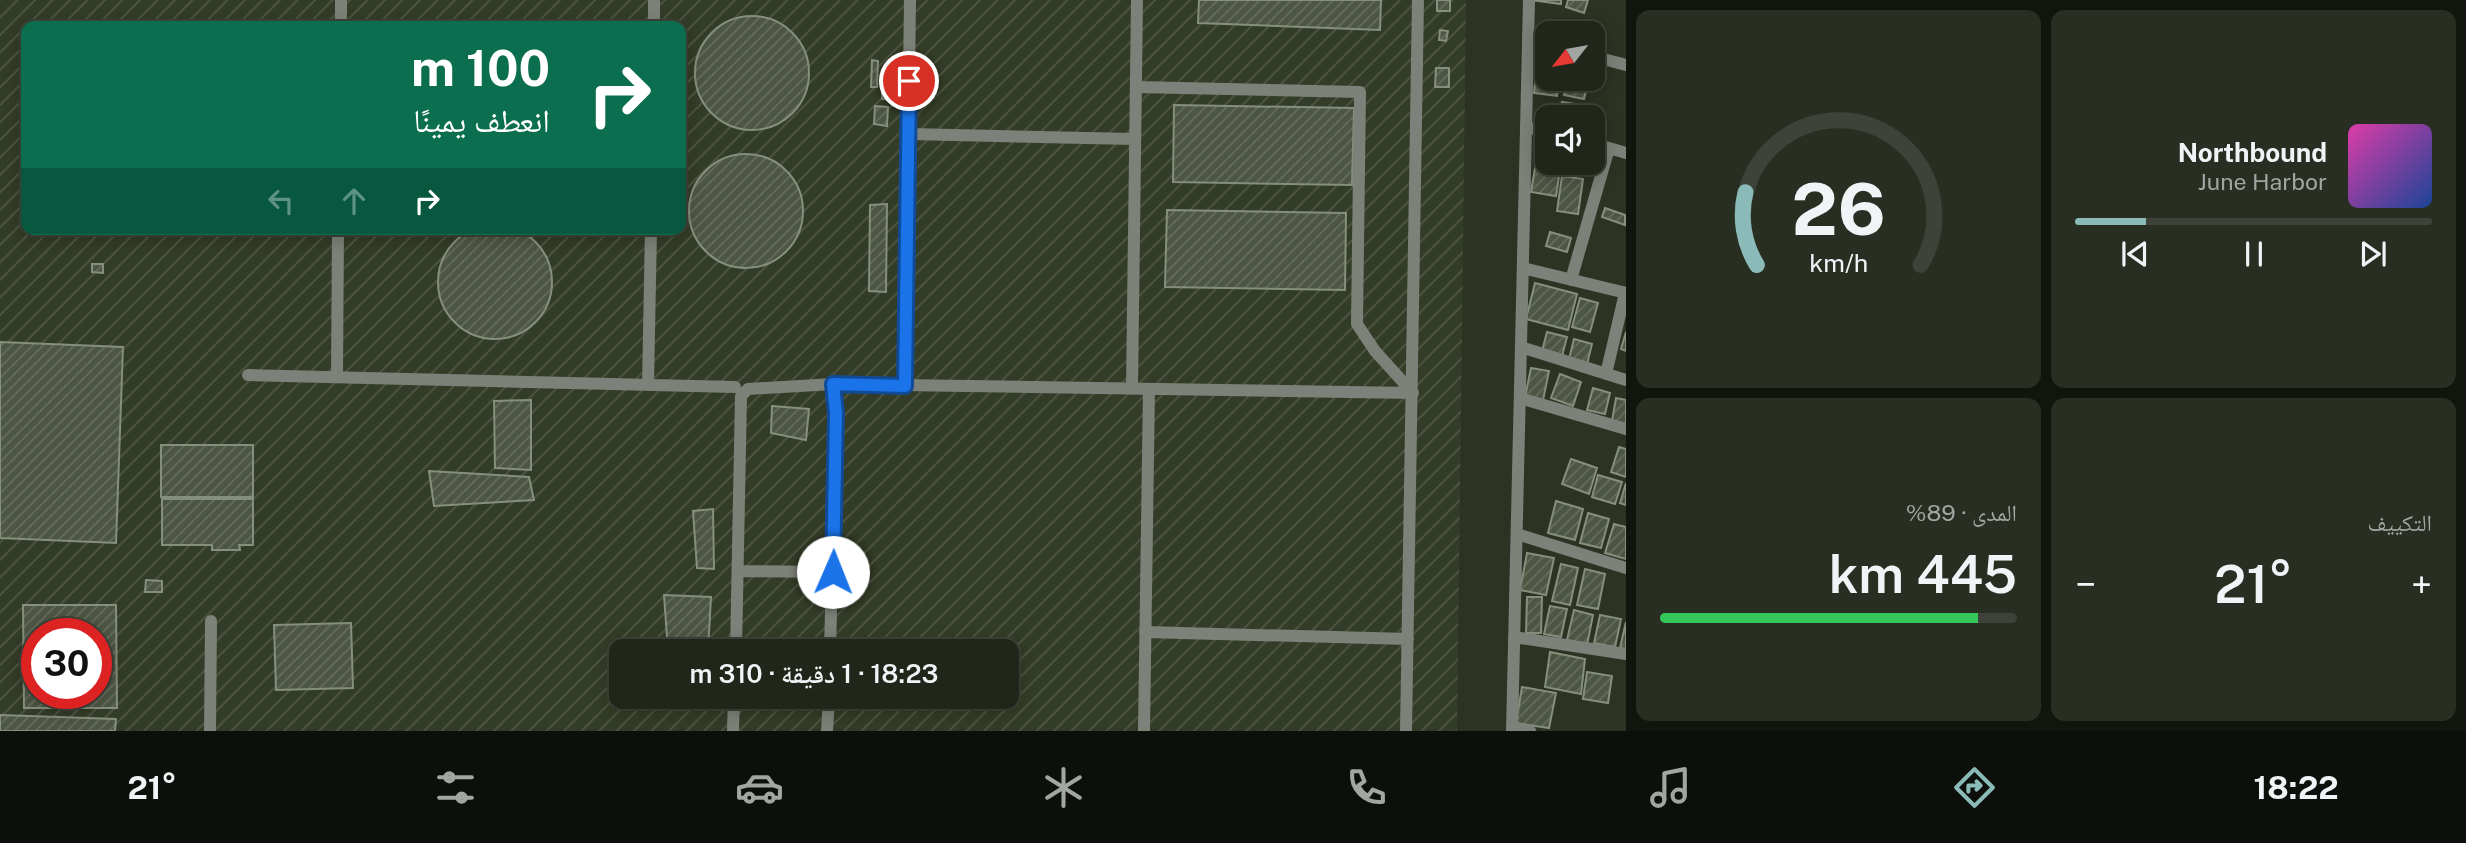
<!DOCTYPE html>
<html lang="ar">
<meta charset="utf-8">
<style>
:root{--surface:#21261a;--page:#292e23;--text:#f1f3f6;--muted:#a2a5a2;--line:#3e4339;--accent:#8bbbb9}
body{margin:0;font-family:"Public Sans","Noto Naskh Arabic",sans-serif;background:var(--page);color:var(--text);direction:rtl;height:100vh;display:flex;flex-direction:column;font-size:26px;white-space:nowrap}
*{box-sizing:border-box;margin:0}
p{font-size:23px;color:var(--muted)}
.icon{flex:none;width:38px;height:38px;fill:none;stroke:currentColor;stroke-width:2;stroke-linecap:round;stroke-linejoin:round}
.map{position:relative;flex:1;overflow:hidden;direction:ltr}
.panel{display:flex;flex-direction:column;gap:10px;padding:10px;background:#12150e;width:840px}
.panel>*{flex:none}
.top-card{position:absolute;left:21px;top:21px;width:665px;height:214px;border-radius:14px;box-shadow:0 4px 18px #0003,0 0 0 2px var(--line);direction:rtl;background:#0b6e4f;color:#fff;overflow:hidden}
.needle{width:46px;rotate:239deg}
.tools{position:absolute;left:1535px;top:21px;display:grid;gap:14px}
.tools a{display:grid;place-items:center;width:70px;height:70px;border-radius:14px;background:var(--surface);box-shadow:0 4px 18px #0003,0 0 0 2px var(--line);font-size:35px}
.speed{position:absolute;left:21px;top:618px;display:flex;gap:14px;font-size:35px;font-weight:700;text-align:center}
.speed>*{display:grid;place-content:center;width:91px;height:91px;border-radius:50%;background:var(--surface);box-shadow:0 4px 18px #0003,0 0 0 2px var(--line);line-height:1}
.speed .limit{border:10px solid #d22;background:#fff;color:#111}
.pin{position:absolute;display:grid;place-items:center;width:60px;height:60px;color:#fff;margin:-30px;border:4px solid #fff;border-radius:50%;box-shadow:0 2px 7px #0007}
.me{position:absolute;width:77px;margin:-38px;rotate:1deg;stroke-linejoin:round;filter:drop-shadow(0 0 5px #0008)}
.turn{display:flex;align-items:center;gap:24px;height:147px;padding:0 21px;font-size:32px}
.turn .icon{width:91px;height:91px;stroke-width:2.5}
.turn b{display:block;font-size:49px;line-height:60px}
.lanes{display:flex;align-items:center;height:66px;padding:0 21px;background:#0003;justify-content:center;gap:35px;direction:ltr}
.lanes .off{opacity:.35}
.big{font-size:52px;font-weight:600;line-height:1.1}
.panel .card{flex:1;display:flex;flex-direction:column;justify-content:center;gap:10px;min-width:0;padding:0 24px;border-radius:14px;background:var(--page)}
.panel .dial{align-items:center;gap:0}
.dial svg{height:182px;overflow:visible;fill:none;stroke:var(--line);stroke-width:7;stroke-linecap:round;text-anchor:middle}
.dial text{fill:var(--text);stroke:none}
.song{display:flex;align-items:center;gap:21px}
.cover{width:84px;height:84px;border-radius:10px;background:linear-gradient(135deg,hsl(320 70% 55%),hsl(220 70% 35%))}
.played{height:7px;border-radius:4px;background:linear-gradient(90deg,var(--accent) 20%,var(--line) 20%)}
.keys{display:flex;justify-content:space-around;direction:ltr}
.heat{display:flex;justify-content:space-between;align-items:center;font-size:38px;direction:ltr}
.charge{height:10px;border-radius:5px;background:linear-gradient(90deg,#34c759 89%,var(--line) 0)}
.panel .tiles{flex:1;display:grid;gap:10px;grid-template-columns:repeat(2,1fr)}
.trip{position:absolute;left:609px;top:639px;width:410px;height:70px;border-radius:14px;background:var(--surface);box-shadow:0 4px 18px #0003,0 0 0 2px var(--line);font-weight:600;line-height:70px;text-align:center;direction:rtl}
.menu{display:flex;height:112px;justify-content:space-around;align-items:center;background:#0d0f0a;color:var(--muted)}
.menu .icon{width:49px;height:49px}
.menu .current{color:var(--accent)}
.menu b{font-size:32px;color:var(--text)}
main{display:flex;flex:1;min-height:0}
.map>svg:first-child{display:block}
</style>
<main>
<section class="panel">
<div class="tiles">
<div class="card">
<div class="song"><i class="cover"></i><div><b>Northbound</b><p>June Harbor</p></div></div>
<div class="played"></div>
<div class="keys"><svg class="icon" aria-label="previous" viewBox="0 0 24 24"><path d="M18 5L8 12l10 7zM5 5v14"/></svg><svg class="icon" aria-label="pause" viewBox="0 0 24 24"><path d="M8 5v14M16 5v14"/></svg><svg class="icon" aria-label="next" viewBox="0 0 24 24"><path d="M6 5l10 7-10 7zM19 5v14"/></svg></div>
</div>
<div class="card dial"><svg viewBox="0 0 100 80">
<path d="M14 69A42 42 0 1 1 86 69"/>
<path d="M14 69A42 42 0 0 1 9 37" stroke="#8bbbb9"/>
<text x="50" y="56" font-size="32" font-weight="700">26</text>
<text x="50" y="72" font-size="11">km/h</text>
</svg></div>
<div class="card"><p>التكييف</p>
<div class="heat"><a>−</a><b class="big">21°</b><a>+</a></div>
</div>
<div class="card"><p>المدى · 89%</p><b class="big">445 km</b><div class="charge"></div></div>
</div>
</section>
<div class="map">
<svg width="1626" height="731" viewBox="0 0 1626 731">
<defs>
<pattern id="industrial-furrows" width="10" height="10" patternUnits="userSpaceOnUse" patternTransform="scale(1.75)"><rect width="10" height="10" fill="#333c26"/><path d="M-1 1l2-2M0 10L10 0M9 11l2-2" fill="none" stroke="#505845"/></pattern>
<pattern id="building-hatch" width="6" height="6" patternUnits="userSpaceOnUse" patternTransform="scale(1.75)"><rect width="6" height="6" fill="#4d5543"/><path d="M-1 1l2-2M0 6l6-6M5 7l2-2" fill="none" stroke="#666d5e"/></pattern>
</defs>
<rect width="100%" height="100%" fill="#2c3323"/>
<path fill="url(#industrial-furrows)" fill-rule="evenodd" d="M 0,0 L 1466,0 L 1457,731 L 0,731 ZM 26,26 L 681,26 L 681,229 L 26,229 ZM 37,634 L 96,634 L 96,693 L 37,693 ZM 621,651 L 1006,651 L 1006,696 L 621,696 Z"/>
<path fill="url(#building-hatch)" stroke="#868f7c" stroke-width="2" fill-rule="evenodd" d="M 1199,0 L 1381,0 L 1380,30 L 1198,23 Z
M 1437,0 L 1450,0 L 1450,11 L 1437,11 Z
M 1531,0 L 1561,0 L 1561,4 Z
M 1568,0 L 1588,0 L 1584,13 L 1566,7 Z
M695 73a57 57 0 1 1 114 0a57 57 0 1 1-114 0Z
M 1440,30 L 1448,31 L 1446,41 L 1439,40 Z
M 1538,57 L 1547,61 L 1547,79 L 1559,79 L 1557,96 L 1534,93 Z
M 872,60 L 878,61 L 877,87 L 871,87 Z
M 1436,68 L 1449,68 L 1449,87 L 1435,87 Z
M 1568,79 L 1589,79 L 1584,99 L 1564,95 Z
M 882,88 L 895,90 L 896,100 L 882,99 Z
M 1562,102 L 1589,106 L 1587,117 L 1559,117 Z
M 1174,105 L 1354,108 L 1352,185 L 1173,182 Z
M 875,106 L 888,107 L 887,126 L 874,124 Z
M689 211a57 57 0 1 1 114 0a57 57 0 1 1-114 0Z
M 1537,156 L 1547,158 L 1547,163 L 1561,163 L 1556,196 L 1531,192 Z
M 1562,176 L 1583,179 L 1578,214 L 1557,211 Z
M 887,204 L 886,292 L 869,291 L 870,205 Z
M 1605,208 L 1625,215 L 1625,225 L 1602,217 Z
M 1167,210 L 1346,213 L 1345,290 L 1165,287 Z
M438 282a57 57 0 1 1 114 0a57 57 0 1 1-114 0Z
M 1550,232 L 1571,238 L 1567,252 L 1546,246 Z
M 92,264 L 103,264 L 103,273 L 92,272 Z
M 1535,283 L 1577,294 L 1568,330 L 1526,319 Z
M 1580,298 L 1598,303 L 1590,332 L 1572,327 Z
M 1547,332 L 1567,337 L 1562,356 L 1542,351 Z
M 1626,332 L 1626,351 L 1621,349 Z
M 1574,339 L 1592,344 L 1587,364 L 1569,359 Z
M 0,342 L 123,347 L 116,543 L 0,538 Z
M 1531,368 L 1549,371 L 1543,400 L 1525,397 Z
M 1560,374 L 1581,382 L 1573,406 L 1551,398 Z
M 1593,388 L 1610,393 L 1605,414 L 1587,410 Z
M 1616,398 L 1626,400 L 1626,424 L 1612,421 Z
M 531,400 L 531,470 L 495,468 L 494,401 Z
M 772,406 L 809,409 L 806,440 L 771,433 Z
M 161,445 L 253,445 L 253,497 L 161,497 Z
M 1619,447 L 1626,449 L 1626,477 L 1611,472 Z
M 1571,459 L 1597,468 L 1589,494 L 1562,484 Z
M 429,471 L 529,477 L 534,500 L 434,506 Z
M 1598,475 L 1622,482 L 1615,504 L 1592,497 Z
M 1626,483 L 1626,505 L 1620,503 Z
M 162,499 L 253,499 L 253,545 L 239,545 L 240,550 L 212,550 L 212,545 L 162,545 Z
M 1556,501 L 1583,509 L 1575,540 L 1548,533 Z
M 713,509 L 714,569 L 697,568 L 693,511 Z
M 1588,513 L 1609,519 L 1601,548 L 1580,543 Z
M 1614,524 L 1626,527 L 1626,559 L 1605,553 Z
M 1527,553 L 1554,558 L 1546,595 L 1520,590 Z
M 1561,564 L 1578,568 L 1570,605 L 1552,601 Z
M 1585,569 L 1605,574 L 1598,609 L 1577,605 Z
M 146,580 L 162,581 L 162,592 L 145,592 Z
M 664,595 L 711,597 L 708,651 L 668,651 Z
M 1527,597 L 1542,597 L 1541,633 L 1526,633 Z
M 23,605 L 116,605 L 117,708 L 24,708 ZM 37,634 L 96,634 L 96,693 L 37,693 Z
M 1550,606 L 1567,609 L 1561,637 L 1544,634 Z
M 1574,610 L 1593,615 L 1587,645 L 1567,640 Z
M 1600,615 L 1621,619 L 1615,647 L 1594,643 Z
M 1626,622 L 1626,649 L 1620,648 Z
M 351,623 L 353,688 L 276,690 L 274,625 Z
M 1550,652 L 1585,659 L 1581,694 L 1545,687 Z
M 1587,672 L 1612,676 L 1608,703 L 1583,699 Z
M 1522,687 L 1556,693 L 1549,728 L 1516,723 Z
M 0,715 L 116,719 L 115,731 L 0,731 Z"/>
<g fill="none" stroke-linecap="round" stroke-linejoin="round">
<path stroke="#7d8179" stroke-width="12" d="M 341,26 L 341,0
M 654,26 L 654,0
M 1528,37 L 1547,43
M 1592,56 L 1626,65
M 1136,87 L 1360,92 L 1357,324 L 1375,351 L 1413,393
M 1526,127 L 1547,132
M 909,134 L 1134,139
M 1592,143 L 1626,153
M 1523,268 L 1626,293
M 1571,280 L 1609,148
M 1521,347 L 1626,380
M 1606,374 L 1625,293
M 248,375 L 735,387
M 337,377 L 338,229
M 833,384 L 1413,393
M 648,385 L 651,229
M 905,386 L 910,0
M 1132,389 L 1137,0
M 1520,398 L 1626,429
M 1517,534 L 1626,568
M 739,571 L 833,572
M 1145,632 L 1408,639
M 1514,637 L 1626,654
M 736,651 L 741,396 L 748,389 L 833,384 L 836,413 L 830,651
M 1512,727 L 1530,731
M 210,731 L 211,621
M 733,731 L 734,696
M 827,731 L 829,696
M 1144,731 L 1149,389
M 1406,731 L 1418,0
M 1512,731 L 1529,0"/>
</g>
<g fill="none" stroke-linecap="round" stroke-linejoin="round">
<defs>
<path id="route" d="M 833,572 L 836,413 L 833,384 L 905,386 L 909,81"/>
</defs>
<use href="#route" stroke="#114b97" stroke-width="18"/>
<use href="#route" stroke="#1a73e8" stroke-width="12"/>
</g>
</svg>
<div class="tools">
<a><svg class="needle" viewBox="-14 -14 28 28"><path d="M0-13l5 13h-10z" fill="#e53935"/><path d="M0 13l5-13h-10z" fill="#a2a5a2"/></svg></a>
<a><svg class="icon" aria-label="sound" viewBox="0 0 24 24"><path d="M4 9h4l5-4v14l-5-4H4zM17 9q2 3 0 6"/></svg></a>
</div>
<div class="speed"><div class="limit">30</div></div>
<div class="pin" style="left:909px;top:81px;background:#d93025"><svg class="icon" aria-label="arrive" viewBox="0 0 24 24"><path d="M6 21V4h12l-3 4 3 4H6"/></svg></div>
<svg class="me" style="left:833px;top:572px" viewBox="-20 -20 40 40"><circle r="19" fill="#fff"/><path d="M0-13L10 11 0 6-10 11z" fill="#1a73e8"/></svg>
<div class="trip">18:23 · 1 دقيقة · 310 m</div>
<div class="top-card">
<div class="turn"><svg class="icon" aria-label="right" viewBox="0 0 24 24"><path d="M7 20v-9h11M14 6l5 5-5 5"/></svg><div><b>100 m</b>انعطف يمينًا</div></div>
<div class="lanes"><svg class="icon off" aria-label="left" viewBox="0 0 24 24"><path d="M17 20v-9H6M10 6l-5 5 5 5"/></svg><svg class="icon off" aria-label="ahead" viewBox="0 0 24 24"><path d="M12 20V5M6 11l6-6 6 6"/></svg><svg class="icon" aria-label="right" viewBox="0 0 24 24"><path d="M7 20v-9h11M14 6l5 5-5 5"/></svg></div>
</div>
</div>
</main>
<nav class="menu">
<b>18:22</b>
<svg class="icon current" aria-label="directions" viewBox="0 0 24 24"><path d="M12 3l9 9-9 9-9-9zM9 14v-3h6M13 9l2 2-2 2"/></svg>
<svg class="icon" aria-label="music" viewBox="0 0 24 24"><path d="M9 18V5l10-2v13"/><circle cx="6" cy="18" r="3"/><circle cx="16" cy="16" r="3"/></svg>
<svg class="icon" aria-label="phone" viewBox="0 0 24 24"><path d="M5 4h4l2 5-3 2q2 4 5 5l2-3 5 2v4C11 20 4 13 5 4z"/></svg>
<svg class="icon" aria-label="climate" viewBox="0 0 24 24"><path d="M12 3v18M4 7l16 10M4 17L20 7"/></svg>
<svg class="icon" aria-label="car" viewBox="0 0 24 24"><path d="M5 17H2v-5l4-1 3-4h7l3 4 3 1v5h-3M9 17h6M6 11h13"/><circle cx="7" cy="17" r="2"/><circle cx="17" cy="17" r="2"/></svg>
<svg class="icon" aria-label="filters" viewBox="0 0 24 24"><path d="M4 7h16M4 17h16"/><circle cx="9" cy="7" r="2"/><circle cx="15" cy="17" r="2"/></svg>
<b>21°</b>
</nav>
